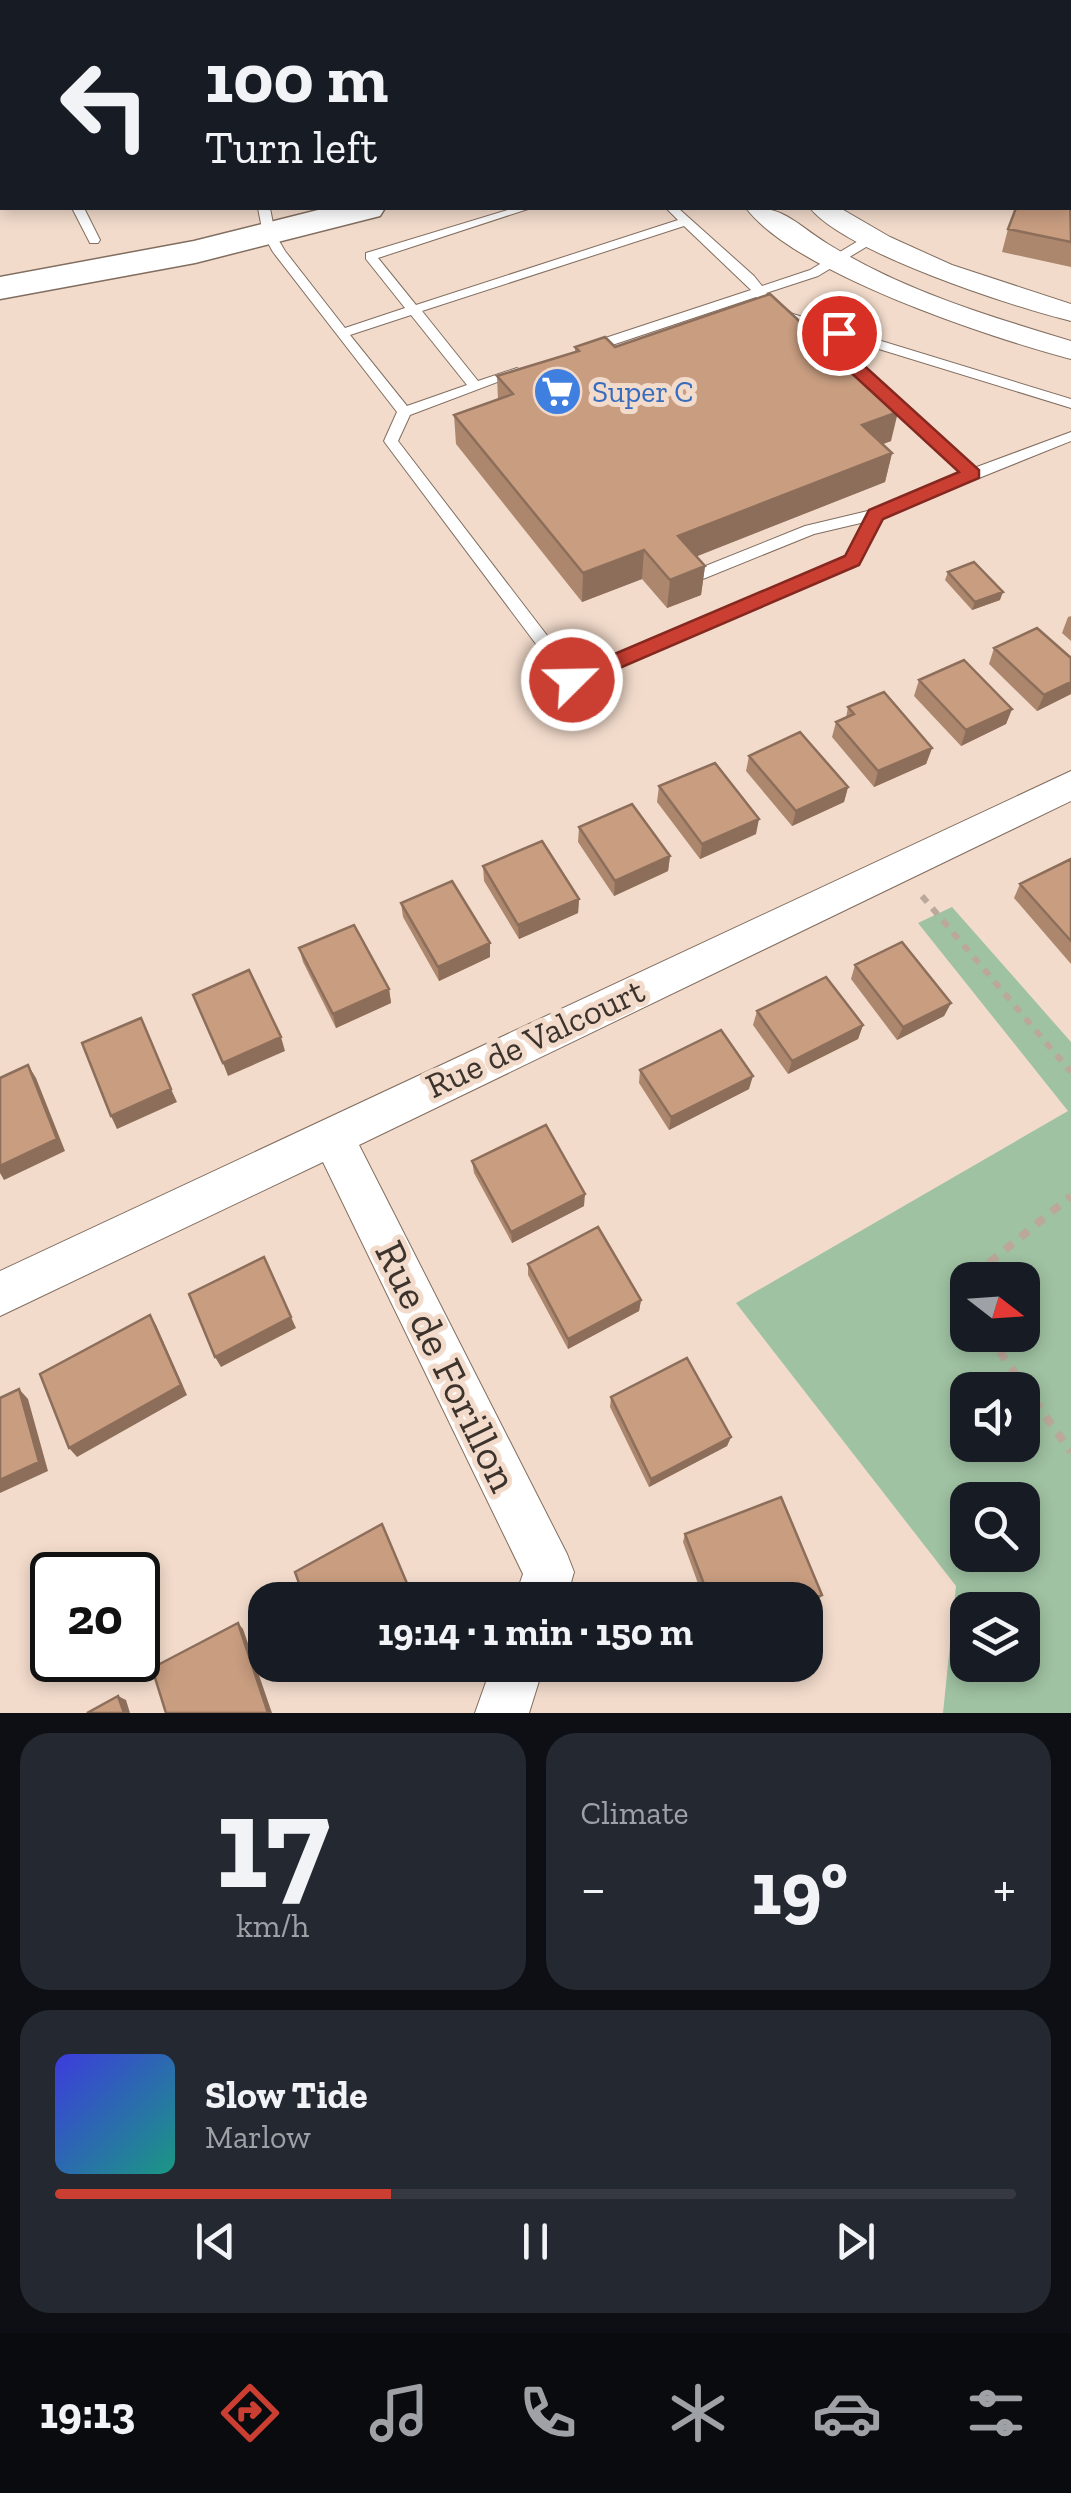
<!DOCTYPE html>
<meta charset="utf-8">
<style>
:root{--surface:#171b24;--page:#242831;--text:#f1f3f6;--muted:#9ea1a6;--line:#363941;--accent:#cb3e32}
body{margin:0;font-family:"Zilla Slab",serif;background:var(--page);color:var(--text);height:100vh;display:flex;flex-direction:column;font-size:38px;white-space:nowrap}
*{box-sizing:border-box;margin:0}
p{font-size:32px;color:var(--muted)}
.icon{flex:none;width:55px;height:55px;fill:none;stroke:currentColor;stroke-width:2;stroke-linecap:round;stroke-linejoin:round}
.map{position:relative;height:1713px;overflow:hidden}
.side{display:flex;flex-direction:column;gap:20px;padding:20px;background:#0d0f14;flex:1}
.side>*{flex:none}
.guide{position:absolute;left:0px;top:0px;width:1072px;height:210px;box-shadow:0 5px 15px #0003;background:#171b24;color:var(--text);overflow:hidden}
.needle{width:65px;rotate:107deg}
.controls{position:absolute;left:950px;top:1262px;display:grid;gap:20px}
.controls a{display:grid;place-items:center;width:90px;height:90px;border-radius:20px;background:var(--surface);box-shadow:0 5px 15px #0003;font-size:50px}
.speed{position:absolute;left:30px;top:1552px;display:flex;gap:20px;font-size:50px;font-weight:700;text-align:center}
.speed>*{display:grid;place-content:center;width:130px;height:130px;border-radius:50%;background:var(--surface);box-shadow:0 5px 15px #0003;line-height:1}
.speed .limit{border:5px solid #111;border-radius:15px;background:#fff;color:#111}
.pin{position:absolute;display:grid;place-items:center;width:85px;height:85px;color:#fff;margin:-42px;border:5px solid #fff;border-radius:50%;box-shadow:0 2px 10px #0007}
.me{position:absolute;width:110px;margin:-55px;rotate:67deg;stroke-linejoin:round;filter:drop-shadow(0 0 8px #0008)}
.turn{display:flex;align-items:center;gap:35px;height:210px;padding:0 40px;font-size:45px}
.turn .icon{width:130px;height:130px;stroke-width:2.5}
.turn b{display:block;font-size:70px;line-height:85px}
.big{font-size:75px;font-weight:800;line-height:1.1}
.side .widget{flex:1;display:flex;flex-direction:column;justify-content:center;gap:15px;min-width:0;padding:0 35px;border-radius:30px;background:var(--page)}
.side .dial{align-items:center;gap:0}
.dial b{font-size:130px;line-height:1}
.song{display:flex;align-items:center;gap:30px}
.cover{width:120px;height:120px;border-radius:15px;background:linear-gradient(135deg,hsl(240 70% 55%),hsl(170 70% 35%))}
.played{height:10px;border-radius:5px;background:linear-gradient(90deg,var(--accent) 35%,var(--line) 35%)}
.keys{display:flex;justify-content:space-around;direction:ltr}
.heat{display:flex;justify-content:space-between;align-items:center;font-size:55px;direction:ltr}
.side .tiles{flex:1;display:grid;gap:20px;grid-template-columns:1fr 1fr}
.widget:last-child{grid-column:span 2}
.trip{position:absolute;left:248px;top:1582px;width:575px;height:100px;border-radius:30px;background:var(--surface);box-shadow:0 5px 15px #0003;font-weight:800;line-height:100px;text-align:center}
.dock{display:flex;height:160px;justify-content:space-around;align-items:center;background:#090b0e;color:var(--muted)}
.dock .icon{width:70px;height:70px}
.dock .active{color:var(--accent)}
.dock b{font-size:45px;color:var(--text)}
.map>svg:first-child{display:block}
</style>
<div class="map">
<svg width="1071" height="1713" viewBox="0 0 1071 1713">
<rect width="100%" height="100%" fill="#f2dbcb"/>
<path fill="#9fc2a2" fill-rule="evenodd" d="M 952,907 L 1071,1042 L 1071,1713 L 943,1713 L 956,1586 L 736,1303 L 1068,1111 L 918,923 ZM 968,1280 L 1022,1280 L 1022,1335 L 968,1335 ZM 968,1390 L 1022,1390 L 1022,1445 L 968,1445 ZM 968,1500 L 1022,1500 L 1022,1555 L 968,1555 ZM 968,1610 L 1022,1610 L 1022,1665 L 968,1665 Z"/>
<g fill="none" stroke-linecap="round" stroke-linejoin="round">
<defs>
<path id="lane" d="M 111,0 L 122,0 L 123,2 L 113,2 Z
M 0,76 L 2,76 L 2,86 L 0,86 Z
M 72,208 L 84,208 L 100,240 L 98,243 L 90,243 Z
M 258,208 L 270,208 L 275,234 L 285,251 L 345,328 L 405,308 L 366,259 L 366,253 L 514,208 L 531,208 L 378,258 L 416,305 L 678,220 L 666,208 L 678,208 L 754,276 L 762,286 L 810,270 L 868,235 L 876,235 L 876,241 L 818,276 L 766,293 L 772,300 L 793,314 L 1071,399 L 1071,408 L 843,338 L 842,342 L 846,351 L 974,468 L 1071,432 L 1071,441 L 882,517 L 857,564 L 572,686 L 566,684 L 386,444 L 384,441 L 397,412 L 273,252 L 263,234 ZM 684,226 L 751,290 L 584,345 L 584,351 L 594,351 L 756,297 C 773,321 804,326 832,335 L 828,342 L 835,356 L 962,473 L 872,510 L 805,526 L 683,575 L 680,579 L 683,583 L 693,583 L 814,534 L 865,522 L 846,556 L 575,672 L 398,441 L 410,415 L 524,372 L 517,368 L 478,381 L 422,311 ZM 411,315 L 467,385 L 407,406 L 350,335 Z"/>
<path id="street" d="M 520,0 L 544,0 L 545,2 L 522,2 Z
M 574,0 L 598,0 L 599,2 L 576,2 Z
M 746,208 C 784,205 797,225 828,244 C 902,290 988,316 1071,341 L 1071,359 C 991,338 795,273 746,208 Z
M 810,208 L 840,208 L 890,237 L 952,265 L 1071,304 L 1071,321 C 1013,307 845,252 810,208 Z
M 1071,771 L 1071,801 L 359,1145 L 567,1554 L 574,1572 L 566,1600 L 514,1600 L 523,1574 L 323,1162 L 0,1316 L 0,1271 Z
M 492,1665 L 544,1665 L 529,1713 L 475,1713 Z"/>
<path id="secondary" d="M 326,208 L 385,208 L 380,216 L 195,263 L 0,299 L 0,277 L 194,241 Z"/>
</defs>
<use href="#lane" stroke="#826e60" stroke-width="2"/>
<use href="#street" stroke="#826e60" stroke-width="2"/>
<use href="#secondary" stroke="#826e60" stroke-width="3"/>
<path stroke="#bba89b" stroke-width="6" stroke-dasharray="8 8" stroke-linecap="butt" d="M 922,896 L 1071,1072"/>
<path stroke="#bba89b" stroke-width="8" stroke-dasharray="10 10" stroke-linecap="butt" d="M 980,1280 L 990,1262 L 1071,1196
M 988,1335 L 1071,1452"/>
<use href="#lane" fill="#fff" fill-rule="evenodd"/>
<use href="#street" fill="#fff" fill-rule="evenodd"/>
<use href="#secondary" fill="#fff" fill-rule="evenodd"/>
</g>
<path fill="#ac876e" d="M 0,0 L 2,2 L 2,34 L 0,30 Z
M 1071,192 L 1071,267 L 1002,252 L 1008,229 Z
M 575,347 L 615,347 L 891,441 L 883,444 L 892,453 L 885,482 L 696,556 L 705,566 L 701,595 L 667,608 L 642,579 L 582,602 L 456,444 L 454,415 L 498,400 L 497,376 L 575,352 Z
M 948,572 L 1000,600 L 972,610 L 945,580 Z
M 1071,616 L 1071,641 L 1062,633 L 1068,617 Z
M 994,648 L 1071,658 L 1071,694 L 1037,711 L 989,664 Z
M 919,680 L 1012,709 L 1006,724 L 961,746 L 914,696 Z
M 848,707 L 932,748 L 926,764 L 874,787 L 832,737 L 836,722 L 846,718 Z
M 749,756 L 848,787 L 844,802 L 792,826 L 746,771 Z
M 659,786 L 756,834 L 700,859 L 657,802 Z
M 579,827 L 670,856 L 668,871 L 614,896 L 578,842 Z
M 1071,859 L 1071,964 L 1014,898 L 1020,884 Z
M 483,866 L 579,899 L 578,913 L 519,939 L 484,881 Z
M 401,903 L 490,957 L 439,981 L 403,917 Z
M 299,948 L 389,989 L 391,1003 L 336,1028 L 303,962 Z
M 855,965 L 951,1003 L 944,1016 L 897,1040 L 851,979 Z
M 757,1011 L 863,1025 L 858,1039 L 788,1074 L 753,1025 Z
M 640,1070 L 749,1089 L 669,1130 L 639,1083 Z
M 472,1161 L 584,1206 L 512,1243 L 474,1173 Z
M 528,1264 L 641,1300 L 639,1311 L 568,1349 L 528,1275 Z
M 611,1397 L 731,1437 L 727,1446 L 649,1487 L 610,1407 Z
M 685,1534 L 817,1602 L 805,1606 L 805,1600 L 704,1600 L 683,1542 Z"/>
<path fill="#8c6e5a" d="M 464,0 L 493,0 L 493,2 L 453,2 Z
M 788,0 L 824,0 L 823,2 L 781,2 Z
M 898,412 L 891,441 L 856,454 L 862,425 Z
M 892,453 L 885,482 L 675,565 L 678,536 Z
M 644,550 L 642,579 L 582,602 L 583,573 Z
M 705,566 L 701,595 L 667,608 L 670,580 Z
M 1003,592 L 1000,600 L 972,610 L 975,602 Z
M 1071,682 L 1071,694 L 1037,711 L 1044,695 Z
M 1012,709 L 1006,724 L 961,746 L 966,730 Z
M 932,748 L 926,764 L 874,787 L 878,771 Z
M 848,787 L 844,802 L 792,826 L 796,811 Z
M 759,819 L 756,834 L 700,859 L 702,844 Z
M 670,856 L 668,871 L 614,896 L 615,881 Z
M 579,899 L 578,913 L 519,939 L 518,925 Z
M 490,943 L 490,957 L 439,981 L 438,967 Z
M 389,989 L 391,1003 L 336,1028 L 333,1014 Z
M 951,1003 L 944,1016 L 897,1040 L 903,1027 Z
M 863,1025 L 858,1039 L 788,1074 L 792,1061 Z
M 281,1037 L 285,1051 L 228,1076 L 223,1063 Z
M 28,1065 L 36,1078 L 65,1151 L 4,1180 L 0,1173 L 0,1166 Z
M 753,1076 L 749,1089 L 669,1130 L 671,1117 Z
M 171,1089 L 177,1102 L 117,1129 L 111,1116 Z
M 585,1194 L 584,1206 L 512,1243 L 511,1232 Z
M 641,1300 L 639,1311 L 568,1349 L 568,1339 Z
M 150,1315 L 156,1325 L 187,1395 L 77,1457 L 69,1448 Z
M 291,1317 L 296,1328 L 221,1367 L 215,1357 Z
M 19,1389 L 28,1399 L 48,1471 L 0,1493 L 0,1480 Z
M 731,1437 L 727,1446 L 649,1487 L 651,1479 Z
M 822,1595 L 817,1602 L 805,1606 L 805,1602 Z
M 238,1623 L 243,1629 L 272,1713 L 268,1713 Z
M 339,1665 L 351,1665 L 336,1674 L 332,1669 Z
M 118,1696 L 126,1700 L 130,1713 L 124,1713 Z"/>
<path fill="#c89d80" stroke="#8c6e5a" stroke-width="2.5" d="M 0,0 L 112,0 L 114,2 L 2,2 L 2,20 L 0,16 Z
M 699,0 L 788,0 L 781,2 L 692,2 Z
M 1070,192 L 1071,242 L 1008,229 L 1016,208 L 1070,208 Z
M 770,294 L 898,412 L 862,425 L 892,453 L 678,536 L 705,566 L 670,580 L 644,550 L 583,573 L 454,415 L 513,394 L 497,376 L 579,351 L 575,347 L 605,337 L 615,347 Z
M 974,562 L 1003,592 L 975,602 L 948,572 Z
M 1037,628 L 1071,658 L 1071,682 L 1044,695 L 994,648 Z
M 964,660 L 1012,709 L 966,730 L 919,680 Z
M 884,692 L 932,748 L 878,771 L 836,722 L 854,714 L 848,707 Z
M 800,732 L 848,787 L 796,811 L 749,756 Z
M 715,763 L 759,819 L 702,844 L 659,786 Z
M 632,804 L 670,856 L 615,881 L 579,827 Z
M 542,841 L 579,899 L 518,925 L 483,866 Z
M 1071,859 L 1071,941 L 1020,884 Z
M 452,881 L 490,943 L 438,967 L 401,903 Z
M 354,925 L 389,989 L 333,1014 L 299,948 Z
M 902,942 L 951,1003 L 903,1027 L 855,965 Z
M 249,970 L 281,1037 L 223,1063 L 193,995 Z
M 826,977 L 863,1025 L 792,1061 L 757,1011 Z
M 141,1018 L 171,1089 L 111,1116 L 82,1043 Z
M 721,1030 L 753,1076 L 671,1117 L 640,1070 Z
M 28,1065 L 57,1139 L 0,1166 L 0,1078 Z
M 546,1125 L 585,1194 L 511,1232 L 472,1161 Z
M 598,1227 L 641,1300 L 568,1339 L 528,1264 Z
M 264,1257 L 291,1317 L 215,1357 L 189,1294 Z
M 150,1315 L 181,1385 L 69,1448 L 40,1374 Z
M 687,1358 L 731,1437 L 651,1479 L 611,1397 Z
M 19,1389 L 39,1462 L 0,1480 L 0,1398 Z
M 781,1497 L 822,1595 L 805,1602 L 805,1600 L 710,1600 L 685,1534 Z
M 382,1524 L 414,1600 L 305,1600 L 295,1572 Z
M 238,1623 L 268,1713 L 166,1713 L 152,1668 Z
M 118,1696 L 124,1713 L 87,1713 Z"/>
<path fill="#cb3e32" stroke="#842820" stroke-width="2.5" d="M 839,328 L 847,333 L 844,342 L 848,351 L 979,470 L 979,478 L 883,519 L 859,565 L 580,685 L 565,685 L 562,680 L 565,675 L 845,556 L 869,510 L 959,472 L 834,357 L 827,342 L 833,329 Z"/>
<defs>
<symbol id="supermarket-disc" viewBox="-11 -11 22 22"><circle r="9.5" fill="#3f7fe0" stroke="#f2dbcb"/><path d="M-6-5.5h2.5l.6 2H6L4.5 2H-2.5L-4.4-4H-6ZM-1.5 3.2a1.3 1.3 0 1 0 .1 0ZM3 3.2a1.3 1.3 0 1 0 .1 0Z" fill="#fff"/></symbol>
</defs>
<g fill-rule="evenodd">
<use href="#supermarket-disc" x="530" y="364" width="55" height="55"/>
</g>
<g text-anchor="middle" dominant-baseline="central" stroke-width="10" stroke-linejoin="round" paint-order="stroke">
<g font-size="30" fill="#366cbe" stroke="#f2dbcb" text-anchor="start">
<text x="592" y="392">Super C</text>
</g>
<g font-size="35" fill="#3c332d" stroke="#f2dbcb">
<text transform="translate(535 1038) rotate(-25)">Rue de Valcourt</text>
</g>
<g font-size="42" fill="#3c332d" stroke="#f2dbcb">
<text transform="translate(447 1366) rotate(64)">Rue de Forillon</text>
</g>
</g>
</svg>
<div class="controls">
<a><svg class="needle" viewBox="-14 -14 28 28"><path d="M0-13l5 13h-10z" fill="#e53935"/><path d="M0 13l5-13h-10z" fill="#9ea1a6"/></svg></a>
<a><svg class="icon" aria-label="sound" viewBox="0 0 24 24"><path d="M4 9h4l5-4v14l-5-4H4zM17 9q2 3 0 6"/></svg></a>
<a><svg class="icon" aria-label="search" viewBox="0 0 24 24"><circle cx="10" cy="10" r="6"/><path d="M15 15l6 6"/></svg></a>
<a><svg class="icon" aria-label="layers" viewBox="0 0 24 24"><path d="M12 4l9 5-9 5-9-5zM3 14l9 5 9-5"/></svg></a>
</div>
<div class="speed"><div class="limit">20</div></div>
<div class="pin" style="left:839px;top:333px;background:#d93025"><svg class="icon" aria-label="arrive" viewBox="0 0 24 24"><path d="M6 21V4h12l-3 4 3 4H6"/></svg></div>
<svg class="me" style="left:572px;top:680px" viewBox="-20 -20 40 40"><circle r="17" fill="#cb3e32" stroke="#fff" stroke-width="3"/><path d="M0-11L8 9 0 5-8 9z" fill="#fff"/></svg>
<div class="trip">19:14 · 1 min · 150 m</div>
<div class="guide">
<div class="turn"><svg class="icon" aria-label="left" viewBox="0 0 24 24"><path d="M17 20v-9H6M10 6l-5 5 5 5"/></svg><div><b>100 m</b>Turn left</div></div>
</div>
</div>
<section class="side">
<div class="tiles">
<div class="widget dial"><b>17</b><p>km/h</p></div>
<div class="widget"><p>Climate</p>
<div class="heat"><a>−</a><b class="big">19°</b><a>+</a></div>
</div>
<div class="widget">
<div class="song"><i class="cover"></i><div><b>Slow Tide</b><p>Marlow</p></div></div>
<div class="played"></div>
<div class="keys"><svg class="icon" aria-label="previous" viewBox="0 0 24 24"><path d="M18 5L8 12l10 7zM5 5v14"/></svg><svg class="icon" aria-label="pause" viewBox="0 0 24 24"><path d="M8 5v14M16 5v14"/></svg><svg class="icon" aria-label="next" viewBox="0 0 24 24"><path d="M6 5l10 7-10 7zM19 5v14"/></svg></div>
</div>
</div>
</section>
<nav class="dock">
<b>19:13</b>
<svg class="icon active" aria-label="directions" viewBox="0 0 24 24"><path d="M12 3l9 9-9 9-9-9zM9 14v-3h6M13 9l2 2-2 2"/></svg>
<svg class="icon" aria-label="music" viewBox="0 0 24 24"><path d="M9 18V5l10-2v13"/><circle cx="6" cy="18" r="3"/><circle cx="16" cy="16" r="3"/></svg>
<svg class="icon" aria-label="phone" viewBox="0 0 24 24"><path d="M5 4h4l2 5-3 2q2 4 5 5l2-3 5 2v4C11 20 4 13 5 4z"/></svg>
<svg class="icon" aria-label="climate" viewBox="0 0 24 24"><path d="M12 3v18M4 7l16 10M4 17L20 7"/></svg>
<svg class="icon" aria-label="car" viewBox="0 0 24 24"><path d="M5 17H2v-5l4-1 3-4h7l3 4 3 1v5h-3M9 17h6M6 11h13"/><circle cx="7" cy="17" r="2"/><circle cx="17" cy="17" r="2"/></svg>
<svg class="icon" aria-label="filters" viewBox="0 0 24 24"><path d="M4 7h16M4 17h16"/><circle cx="9" cy="7" r="2"/><circle cx="15" cy="17" r="2"/></svg>
</nav>
